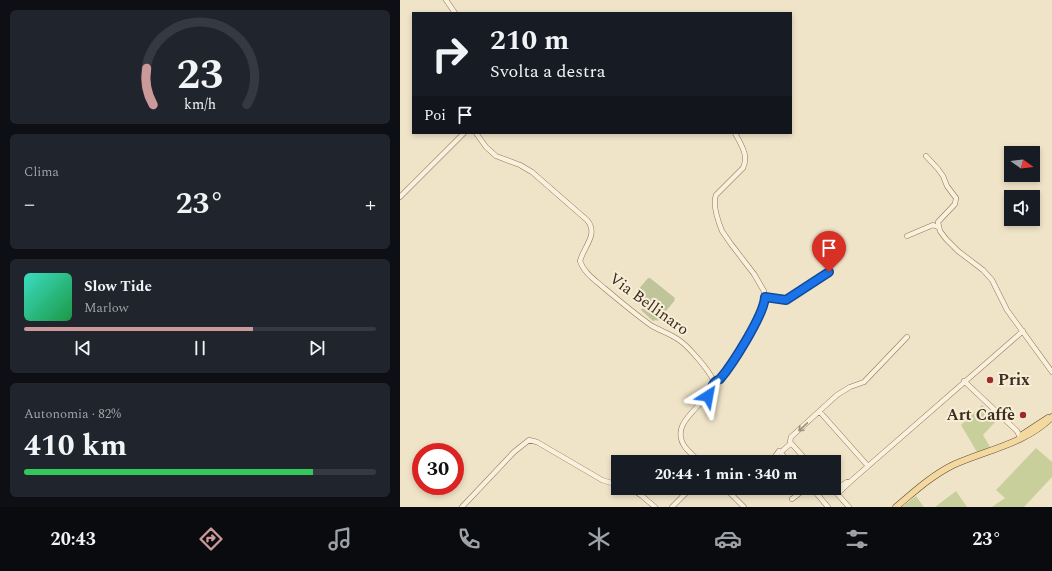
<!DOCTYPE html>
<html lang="it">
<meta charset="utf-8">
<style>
:root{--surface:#171b24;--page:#20242c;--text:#f1f3f6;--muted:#9ea1a6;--line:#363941;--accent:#cc999b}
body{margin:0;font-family:Spectral,serif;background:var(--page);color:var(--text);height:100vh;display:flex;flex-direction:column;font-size:15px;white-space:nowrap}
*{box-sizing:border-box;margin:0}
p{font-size:13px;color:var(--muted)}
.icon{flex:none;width:22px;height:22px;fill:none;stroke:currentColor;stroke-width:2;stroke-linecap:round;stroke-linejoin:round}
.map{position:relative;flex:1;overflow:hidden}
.sheet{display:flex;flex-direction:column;gap:10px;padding:10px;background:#0d0f14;width:400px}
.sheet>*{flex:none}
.hud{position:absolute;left:12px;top:12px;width:380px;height:122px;border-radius:0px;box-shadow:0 2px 6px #0003;background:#171b24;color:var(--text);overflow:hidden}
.needle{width:26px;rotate:105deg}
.fabs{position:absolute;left:604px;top:146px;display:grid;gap:8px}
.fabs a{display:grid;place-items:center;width:36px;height:36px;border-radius:0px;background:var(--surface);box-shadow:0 2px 6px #0003;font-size:20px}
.speed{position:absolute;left:12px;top:443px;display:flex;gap:8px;font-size:20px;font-weight:700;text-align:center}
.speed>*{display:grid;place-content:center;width:52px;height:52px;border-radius:50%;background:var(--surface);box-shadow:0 2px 6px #0003;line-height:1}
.speed .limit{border:6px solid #d22;background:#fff;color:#111}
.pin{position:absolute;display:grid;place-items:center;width:34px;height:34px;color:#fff;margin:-41px -17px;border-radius:50% 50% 50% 0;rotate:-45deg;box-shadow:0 0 4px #0007}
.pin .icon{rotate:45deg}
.me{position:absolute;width:44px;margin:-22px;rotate:34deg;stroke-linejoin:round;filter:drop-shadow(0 0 3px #0008)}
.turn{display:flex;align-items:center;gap:14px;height:84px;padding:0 12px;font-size:18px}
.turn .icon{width:52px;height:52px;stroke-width:2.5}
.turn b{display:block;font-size:28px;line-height:34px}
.then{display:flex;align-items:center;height:38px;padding:0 12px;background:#0003;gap:8px;font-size:15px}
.big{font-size:30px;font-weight:700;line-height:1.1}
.sheet .tile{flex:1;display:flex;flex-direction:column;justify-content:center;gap:6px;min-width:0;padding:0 14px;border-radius:6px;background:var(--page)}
.sheet .dial{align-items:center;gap:0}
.dial svg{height:104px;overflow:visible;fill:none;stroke:var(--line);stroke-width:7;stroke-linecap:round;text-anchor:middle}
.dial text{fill:var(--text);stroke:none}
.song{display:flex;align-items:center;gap:12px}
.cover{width:48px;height:48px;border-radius:6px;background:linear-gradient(135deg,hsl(170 70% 55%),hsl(140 70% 35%))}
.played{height:4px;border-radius:2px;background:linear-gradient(90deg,var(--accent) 65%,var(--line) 65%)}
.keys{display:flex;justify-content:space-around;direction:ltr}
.heat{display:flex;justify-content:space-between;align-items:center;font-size:22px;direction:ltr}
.charge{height:6px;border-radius:3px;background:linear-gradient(90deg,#34c759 82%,var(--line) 0)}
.trip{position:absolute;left:211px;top:455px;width:230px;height:40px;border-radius:0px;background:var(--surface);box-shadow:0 2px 6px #0003;font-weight:700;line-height:40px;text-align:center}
.menu{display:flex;height:64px;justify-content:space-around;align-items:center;background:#090b0e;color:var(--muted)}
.menu .icon{width:28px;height:28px}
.menu .current{color:var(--accent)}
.menu b{font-size:18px;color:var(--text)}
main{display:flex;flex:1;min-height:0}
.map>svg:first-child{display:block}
</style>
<main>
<section class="sheet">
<div class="tile dial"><svg viewBox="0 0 100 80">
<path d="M14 69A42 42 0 1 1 86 69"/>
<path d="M14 69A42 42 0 0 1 9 41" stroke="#cc999b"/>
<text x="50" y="56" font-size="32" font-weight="700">23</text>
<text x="50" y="72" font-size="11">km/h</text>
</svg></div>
<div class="tile"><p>Clima</p>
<div class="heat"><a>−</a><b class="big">23°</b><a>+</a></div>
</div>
<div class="tile">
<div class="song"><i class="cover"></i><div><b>Slow Tide</b><p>Marlow</p></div></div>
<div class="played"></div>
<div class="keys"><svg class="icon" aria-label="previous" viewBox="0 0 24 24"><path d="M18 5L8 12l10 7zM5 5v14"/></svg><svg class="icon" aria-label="pause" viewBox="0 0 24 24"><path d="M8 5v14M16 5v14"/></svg><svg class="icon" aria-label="next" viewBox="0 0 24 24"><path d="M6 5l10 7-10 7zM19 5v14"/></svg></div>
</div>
<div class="tile"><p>Autonomia · 82%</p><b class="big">410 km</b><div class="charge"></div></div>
</section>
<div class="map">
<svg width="652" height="507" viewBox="0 0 652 507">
<rect width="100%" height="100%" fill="#f0e4c8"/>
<path fill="#c9cf9b" d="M 582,405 L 597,420 L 583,435 L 590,447 L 577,452 L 561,425 Z
M 636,448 L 652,462 L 652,477 L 624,507 L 592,507 L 605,498 L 596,490 Z
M 556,491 L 567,507 L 535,507 Z
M 516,496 L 524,507 L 502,507 Z"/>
<path fill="#bfc49a" d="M 248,278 L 250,278 L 275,298 L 274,299 L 275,300 L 258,321 L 256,320 L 253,321 L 241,310 L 243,307 L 233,299 L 232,297 Z"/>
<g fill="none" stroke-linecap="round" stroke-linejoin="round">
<defs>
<path id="minor" d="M 46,0 L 55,13
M 76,133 L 86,147 L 96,156 L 120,165 L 132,172 L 187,220 C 199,234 184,246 180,261 C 184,273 195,280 204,288 C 220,301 236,315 252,326 C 261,331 271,334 279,340 C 288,346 309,370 313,380 C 315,384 312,387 310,391 C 300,409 269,424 285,447 C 289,452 295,457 300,462
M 526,156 L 538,169 L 543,176 L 547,186 L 556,198 L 555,204 L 538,222 L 540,231 L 546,239 L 558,251 L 583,270 L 592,280 L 607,310 L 652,372
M 0,197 L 64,133
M 507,236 L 533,225 L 538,227
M 365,297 L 386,300 L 429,272
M 564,381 L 617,431 L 620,437
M 314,382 L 320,379 L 342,347 L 361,313 L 365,303 L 365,297 L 364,291 L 354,274 L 331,244 L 322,231 C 318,221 312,205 316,195 L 343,168 C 349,155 341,145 335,133
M 420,412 L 468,466
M 381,452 L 389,445 L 392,444
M 381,462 L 376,455 L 379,451 L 389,462
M 408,462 L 390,442 L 391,437 L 437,395 L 450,387 L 464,382 L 507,337
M 230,488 L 242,496 L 255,507
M 325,488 L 344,507
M 412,488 L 428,507
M 432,488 L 449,507
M 434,490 L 447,482
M 437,494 L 451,481 L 623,331
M 392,499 L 406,488
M 62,507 L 114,452 L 129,440 L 137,442 L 202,480 L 218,485
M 272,507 L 291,488"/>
<path id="major" d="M 622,435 L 648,418
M 496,507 C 514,492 531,476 553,465 C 586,450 625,444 652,417"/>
</defs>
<use href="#minor" stroke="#8d765c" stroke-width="5.5"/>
<use href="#major" stroke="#5b4430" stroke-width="7"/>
<use href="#minor" stroke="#faf1dc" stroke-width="4.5"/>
<use href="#major" stroke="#f3d9a0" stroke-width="6"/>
</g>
<defs><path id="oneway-shaft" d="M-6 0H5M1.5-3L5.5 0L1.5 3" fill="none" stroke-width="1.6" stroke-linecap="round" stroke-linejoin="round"/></defs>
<use stroke="#9c907e" href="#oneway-shaft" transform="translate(403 427) rotate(137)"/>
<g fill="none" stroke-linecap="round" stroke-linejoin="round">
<defs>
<path id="route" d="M 308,396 C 310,392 312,385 315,382 C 316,381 318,380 320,379 C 332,365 364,315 365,297 L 386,300 L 429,272"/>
</defs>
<use href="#route" stroke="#114b97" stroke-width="10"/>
<use href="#route" stroke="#1a73e8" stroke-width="7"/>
</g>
<g fill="#9e2a2b" stroke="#f7eed8" stroke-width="1.5">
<circle cx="590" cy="380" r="4"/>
<circle cx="623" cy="415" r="4"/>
</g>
<g text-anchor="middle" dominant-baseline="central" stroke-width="4" stroke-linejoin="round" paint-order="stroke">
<g font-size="16" fill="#3d2e20" stroke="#f7eed8">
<text transform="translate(249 304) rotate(36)">Via Bellinaro</text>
</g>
<g font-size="16" font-weight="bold" fill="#3d2e20" stroke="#f7eed8" text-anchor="start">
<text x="598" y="380">Prix</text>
<text x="615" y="415" text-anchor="end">Art Caffè</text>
</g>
</g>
</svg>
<div class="fabs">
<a><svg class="needle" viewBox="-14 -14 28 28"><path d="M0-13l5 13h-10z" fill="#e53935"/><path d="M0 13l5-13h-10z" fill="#9ea1a6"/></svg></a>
<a><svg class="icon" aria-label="sound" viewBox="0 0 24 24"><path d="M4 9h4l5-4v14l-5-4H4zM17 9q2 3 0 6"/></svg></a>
</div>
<div class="speed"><div class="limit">30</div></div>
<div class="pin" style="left:429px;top:272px;background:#d93025"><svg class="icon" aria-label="arrive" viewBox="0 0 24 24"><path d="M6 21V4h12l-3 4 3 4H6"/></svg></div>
<svg class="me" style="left:308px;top:396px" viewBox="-20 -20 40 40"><path d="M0-17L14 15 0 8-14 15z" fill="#1a73e8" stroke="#fff" stroke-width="4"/></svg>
<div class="trip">20:44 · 1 min · 340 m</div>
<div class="hud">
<div class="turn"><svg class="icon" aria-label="right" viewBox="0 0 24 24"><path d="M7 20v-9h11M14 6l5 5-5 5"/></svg><div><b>210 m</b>Svolta a destra</div></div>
<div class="then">Poi<svg class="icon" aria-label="arrive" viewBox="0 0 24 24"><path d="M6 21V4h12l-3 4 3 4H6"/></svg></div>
</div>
</div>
</main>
<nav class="menu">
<b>20:43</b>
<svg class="icon current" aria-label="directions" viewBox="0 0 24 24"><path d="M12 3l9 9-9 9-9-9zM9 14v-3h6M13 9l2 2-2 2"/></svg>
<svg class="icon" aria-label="music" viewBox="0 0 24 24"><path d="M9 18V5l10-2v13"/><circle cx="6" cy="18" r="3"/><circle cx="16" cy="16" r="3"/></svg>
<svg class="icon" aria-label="phone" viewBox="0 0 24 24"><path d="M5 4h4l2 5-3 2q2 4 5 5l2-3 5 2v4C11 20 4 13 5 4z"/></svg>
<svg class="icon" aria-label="climate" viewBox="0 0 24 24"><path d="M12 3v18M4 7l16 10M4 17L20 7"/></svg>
<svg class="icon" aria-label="car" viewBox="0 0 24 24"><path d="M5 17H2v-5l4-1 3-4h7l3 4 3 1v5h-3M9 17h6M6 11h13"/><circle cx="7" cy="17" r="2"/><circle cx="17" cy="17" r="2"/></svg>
<svg class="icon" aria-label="filters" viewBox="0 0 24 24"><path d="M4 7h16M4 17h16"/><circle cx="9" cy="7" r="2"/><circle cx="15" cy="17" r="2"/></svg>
<b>23°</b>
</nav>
